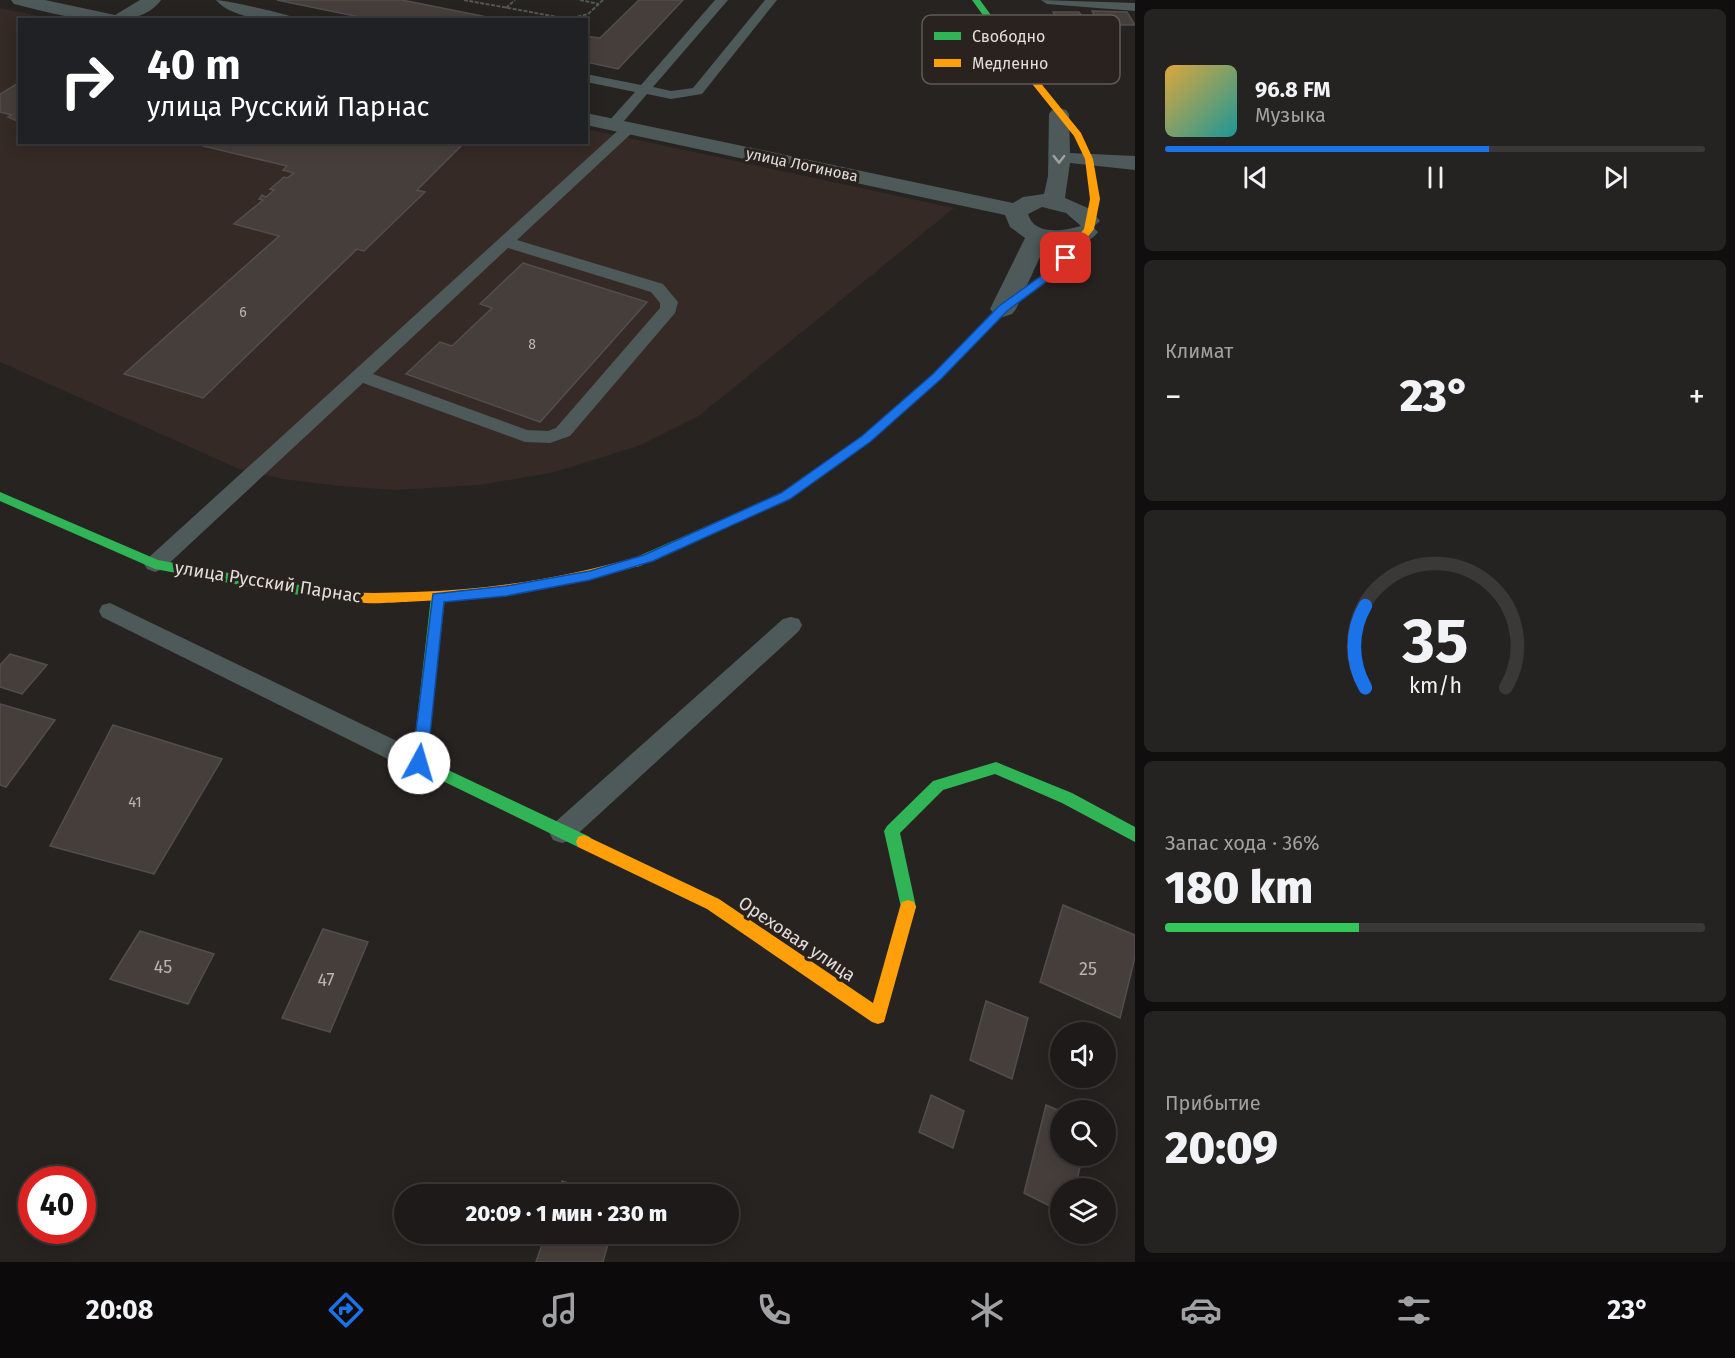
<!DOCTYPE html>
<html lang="ru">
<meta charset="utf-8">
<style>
:root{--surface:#1d1a19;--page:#252322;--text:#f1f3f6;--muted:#a0a1a2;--line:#3b3838;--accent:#1a73e8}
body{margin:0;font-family:"Fira Sans",sans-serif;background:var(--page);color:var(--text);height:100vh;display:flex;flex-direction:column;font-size:22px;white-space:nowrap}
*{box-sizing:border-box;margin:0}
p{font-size:20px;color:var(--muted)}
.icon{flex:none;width:33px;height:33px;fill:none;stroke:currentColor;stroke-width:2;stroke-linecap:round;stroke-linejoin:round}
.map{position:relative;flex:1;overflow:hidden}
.side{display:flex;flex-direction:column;gap:9px;padding:9px;background:#100e0e;width:600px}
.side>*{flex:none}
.hud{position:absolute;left:18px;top:18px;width:570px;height:126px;border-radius:0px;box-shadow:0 3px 15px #0003,0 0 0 2px var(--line);background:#202124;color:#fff;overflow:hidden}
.buttons{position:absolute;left:1050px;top:1022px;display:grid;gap:12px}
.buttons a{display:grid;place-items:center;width:66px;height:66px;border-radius:50%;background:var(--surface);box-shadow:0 3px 15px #0003,0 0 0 2px var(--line);font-size:30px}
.speed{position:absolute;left:18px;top:1166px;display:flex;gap:12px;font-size:30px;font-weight:700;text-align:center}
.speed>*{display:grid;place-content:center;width:78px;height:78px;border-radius:50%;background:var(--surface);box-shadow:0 3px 15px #0003,0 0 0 2px var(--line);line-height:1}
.speed .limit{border:9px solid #d22;background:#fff;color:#111}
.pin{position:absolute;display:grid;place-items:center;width:51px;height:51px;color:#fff;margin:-26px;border-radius:12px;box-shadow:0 3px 9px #0006}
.me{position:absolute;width:66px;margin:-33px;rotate:6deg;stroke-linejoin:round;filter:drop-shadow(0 0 4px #0008)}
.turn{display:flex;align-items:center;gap:21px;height:126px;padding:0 30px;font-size:27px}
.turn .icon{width:78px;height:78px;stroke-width:2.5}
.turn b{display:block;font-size:42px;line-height:51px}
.big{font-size:45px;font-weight:800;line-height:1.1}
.side .tile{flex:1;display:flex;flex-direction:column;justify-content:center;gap:9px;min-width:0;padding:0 21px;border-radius:9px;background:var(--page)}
.side .dial{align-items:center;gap:0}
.dial svg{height:156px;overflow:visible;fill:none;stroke:var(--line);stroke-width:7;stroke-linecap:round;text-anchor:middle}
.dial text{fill:var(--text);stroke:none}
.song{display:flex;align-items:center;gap:18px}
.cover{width:72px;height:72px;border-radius:9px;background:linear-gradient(135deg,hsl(40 70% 55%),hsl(180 70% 35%))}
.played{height:6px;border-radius:3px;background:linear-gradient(90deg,var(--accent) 60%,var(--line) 60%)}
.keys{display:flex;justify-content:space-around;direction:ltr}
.heat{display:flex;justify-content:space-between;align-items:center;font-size:33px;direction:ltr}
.charge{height:9px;border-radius:4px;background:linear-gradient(90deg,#34c759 36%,var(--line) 0)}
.trip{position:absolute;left:394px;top:1184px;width:345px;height:60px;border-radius:30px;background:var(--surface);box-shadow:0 3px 15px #0003,0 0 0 2px var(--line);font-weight:800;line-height:60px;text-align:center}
.tab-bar{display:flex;height:96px;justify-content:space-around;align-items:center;background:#0c0a0a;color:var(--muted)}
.tab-bar .icon{width:42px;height:42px}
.tab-bar .selected{color:var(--accent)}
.tab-bar b{font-size:27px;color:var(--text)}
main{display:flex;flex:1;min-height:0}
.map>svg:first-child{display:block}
</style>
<main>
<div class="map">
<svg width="1135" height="1262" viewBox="0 0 1135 1262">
<rect width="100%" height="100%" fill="#272321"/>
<path fill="#352a25" d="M 0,8 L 53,19 L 20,20 L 20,142 L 586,142 L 587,129 L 954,208 L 699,416 L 641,445 L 555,472 L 480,485 L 394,490 L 339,486 L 282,479 L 239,469 L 0,362 Z"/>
<path fill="#463e3a" stroke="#524e4d" stroke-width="1.5" d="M 277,0 L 402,0 L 502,20 L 374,20 Z
M 639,0 L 683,0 L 618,69 L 586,62 L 586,36 L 600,38 Z
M 1092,11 L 1127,12 L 1135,25 L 1100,25 Z
M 1053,12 L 1079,12 L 1086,22 L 1060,22 Z
M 20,82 L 20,122 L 8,117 L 12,115 L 0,112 L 0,94 Z
M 208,142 L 465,142 L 417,190 L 425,192 L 364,251 L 357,249 L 203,398 L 124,374 L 279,236 L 234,224 L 263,200 L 259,199 L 262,195 L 266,197 L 274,190 L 270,189 L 284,177 L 287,178 L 294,173 L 283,170 L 287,166 L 203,146 Z
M 523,263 L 647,302 L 540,422 L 406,374 L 440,342 L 452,346 L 492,308 L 480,304 Z
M 10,654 L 47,665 L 22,694 L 0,687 L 0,665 Z
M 0,704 L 55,720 L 6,787 L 0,785 Z
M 113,725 L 222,759 L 154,874 L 50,846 Z
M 1063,905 L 1135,935 L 1135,957 L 1120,1018 L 1040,982 Z
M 323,929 L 368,942 L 330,1032 L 282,1018 Z
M 140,931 L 214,954 L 188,1004 L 110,979 Z
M 986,1001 L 1028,1018 L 1012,1079 L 970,1060 Z
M 931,1095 L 964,1111 L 953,1148 L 919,1132 Z
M 1046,1105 L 1060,1111 L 1060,1155 L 1083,1155 L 1075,1188 L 1060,1188 L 1060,1211 L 1024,1193 Z
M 562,1181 L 599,1194 L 558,1194 Z
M 546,1233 L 611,1233 L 603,1262 L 536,1262 Z"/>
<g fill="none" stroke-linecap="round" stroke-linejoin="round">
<path stroke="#515857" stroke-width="2" stroke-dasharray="4 1.5" stroke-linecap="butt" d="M 464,0 L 569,19 L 588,14 L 603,0
M 580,0 L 599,4
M 506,8 L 515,0"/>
<path fill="#4d5a59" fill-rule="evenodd" d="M 216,0 C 225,0 294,15 300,20 C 275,20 234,21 216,0 Z
M 715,0 L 728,0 L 653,87 L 671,91 L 693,88 L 765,0 L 777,0 L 702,94 L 671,99 L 647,94 L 618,128 L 608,128 L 608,122 L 635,92 L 586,82 L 586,74 L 641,85 Z
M 1041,0 L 1135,3 L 1135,11 L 1047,4 Z
M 629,124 L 636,128 L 634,131 L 517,240 L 663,284 L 678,302 L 675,313 L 570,436 L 550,443 L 525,442 L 363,383 L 163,569 L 155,572 L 147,569 L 144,564 L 147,559 L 624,125 ZM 508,248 L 651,292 L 660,303 L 660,308 L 556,428 L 548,431 L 527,430 L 373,374 Z
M 110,603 L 428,756 L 431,763 L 428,770 L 419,773 L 410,770 L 102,617 L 99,611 L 102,605 Z
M 791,617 L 799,619 L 802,625 L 799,631 L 571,840 L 562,843 L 553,840 L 549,832 L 553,824 L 783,619 Z"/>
<path fill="#4d5a59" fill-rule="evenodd" d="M 11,0 L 45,0 L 115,15 L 140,0 L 161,0 C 134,38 51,13 14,4 Z
M 1059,108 L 1066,110 L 1069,114 L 1070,153 L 1135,156 L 1135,170 L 1070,163 L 1065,198 L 1090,209 L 1100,221 L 1093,227 L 1098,232 C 1088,247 1061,246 1046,244 L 1016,309 L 1012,314 L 1003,317 L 994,314 L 990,309 L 1025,238 L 1010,227 L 1005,215 L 586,125 L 586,113 L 1013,203 L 1023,197 L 1044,194 L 1048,176 L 1049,114 L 1052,110 ZM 1042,207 L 1066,213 L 1081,226 C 1064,231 1034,236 1028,214 Z"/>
<path fill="#30b455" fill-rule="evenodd" d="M 972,0 L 980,0 L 1039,81 L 1039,85 L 1033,85 Z
M 873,429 L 877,430 L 879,433 L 877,436 L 790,499 L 642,565 L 637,567 L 631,562 L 632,559 L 782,493 Z
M 0,492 L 158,560 L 277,582 L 354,592 L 361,597 L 354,602 L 277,592 L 155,569 L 0,501 Z
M 438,592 L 445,597 L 427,760 L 590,837 L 592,842 L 590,847 L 584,849 L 578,847 L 414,767 L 412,763 L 431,597 Z
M 996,762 L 1072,793 L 1135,827 L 1135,842 L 1062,803 L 995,774 L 943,790 L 900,833 L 916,907 L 914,912 L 908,914 L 902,912 L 884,831 L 887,826 L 933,781 Z"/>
<path fill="#ff9f0a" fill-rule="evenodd" d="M 1033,81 L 1039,81 L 1081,133 L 1093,159 L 1100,199 L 1094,229 L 1060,272 L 1007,311 L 941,378 L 877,436 L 869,436 L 867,433 L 869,430 L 933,374 L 999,307 L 1052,268 L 1084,229 L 1090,199 L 1085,159 L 1074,136 L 1033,85 Z
M 637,557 L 642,559 L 643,562 L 642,565 C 564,588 486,598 405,602 C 392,602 355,607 347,597 L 354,592 C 374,594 394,592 414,592 C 490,590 564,578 637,557 Z
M 584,835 L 719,899 L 873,1003 L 900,907 L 902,902 L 908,900 L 914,902 L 916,907 L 884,1022 L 878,1024 L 872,1022 L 707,909 L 578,847 L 576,842 L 578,837 Z"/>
</g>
<defs><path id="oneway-chevron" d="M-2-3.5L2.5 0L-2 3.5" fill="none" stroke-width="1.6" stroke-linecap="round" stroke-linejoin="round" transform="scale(1.5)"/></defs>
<use stroke="#9ea2a0" href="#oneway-chevron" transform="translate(1059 159) rotate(90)"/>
<path fill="#1a73e8" stroke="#114b97" stroke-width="1.5" d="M 1062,255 L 1071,258 L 1059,272 L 1007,311 L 941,379 L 870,442 L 790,499 L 653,561 L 590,580 L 506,596 L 444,602 L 427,763 L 419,769 L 414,768 L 412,763 L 433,594 L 506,586 L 590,571 L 644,555 L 781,493 L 862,436 L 933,374 L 999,306 L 1052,268 Z"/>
<g text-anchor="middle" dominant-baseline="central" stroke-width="6" stroke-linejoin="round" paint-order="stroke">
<g font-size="14" fill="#bab5b2">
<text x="243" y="312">6</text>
<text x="532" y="344">8</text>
</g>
<g font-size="15" fill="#e1ddda" stroke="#29221f">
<text transform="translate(802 165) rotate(12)">улица Логинова</text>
</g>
<g font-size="15" fill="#bab5b2">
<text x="135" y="802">41</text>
</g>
<g font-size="18" fill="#e1ddda" stroke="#29221f">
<text transform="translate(268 582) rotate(9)">улица Русский Парнас</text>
<text transform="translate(797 939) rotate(34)">Ореховая улица</text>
</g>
<g font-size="18" fill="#bab5b2">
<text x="163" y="967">45</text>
<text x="1088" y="969">25</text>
<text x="326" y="980">47</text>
</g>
</g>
<rect x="922" y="15" width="198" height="69" rx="9" fill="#29221f" stroke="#605a57" stroke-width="1.5"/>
<rect x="934" y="32" width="27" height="8" fill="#30b455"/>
<rect x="934" y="59" width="27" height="8" fill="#ff9f0a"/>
<g font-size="16" fill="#e1ddda">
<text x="972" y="42">Свободно</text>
<text x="972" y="69">Медленно</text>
</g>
</svg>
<div class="buttons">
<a><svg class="icon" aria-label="sound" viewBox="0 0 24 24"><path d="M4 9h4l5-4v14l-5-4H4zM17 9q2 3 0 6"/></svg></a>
<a><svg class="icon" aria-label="search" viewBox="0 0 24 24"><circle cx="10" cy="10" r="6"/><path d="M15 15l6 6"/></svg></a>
<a><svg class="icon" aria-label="layers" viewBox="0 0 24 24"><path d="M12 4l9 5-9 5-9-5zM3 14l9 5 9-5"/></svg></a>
</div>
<div class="speed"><div class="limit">40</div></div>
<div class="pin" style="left:1066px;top:258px;background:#d93025"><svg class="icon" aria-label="arrive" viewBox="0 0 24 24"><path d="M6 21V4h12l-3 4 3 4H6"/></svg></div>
<svg class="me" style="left:419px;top:763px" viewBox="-20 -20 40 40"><circle r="19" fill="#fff"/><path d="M0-13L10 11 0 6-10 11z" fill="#1a73e8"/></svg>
<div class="trip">20:09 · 1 мин · 230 m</div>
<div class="hud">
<div class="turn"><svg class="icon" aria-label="right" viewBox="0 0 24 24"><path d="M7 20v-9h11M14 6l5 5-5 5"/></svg><div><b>40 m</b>улица Русский Парнас</div></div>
</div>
</div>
<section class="side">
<div class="tile">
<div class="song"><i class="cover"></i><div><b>96.8 FM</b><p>Музыка</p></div></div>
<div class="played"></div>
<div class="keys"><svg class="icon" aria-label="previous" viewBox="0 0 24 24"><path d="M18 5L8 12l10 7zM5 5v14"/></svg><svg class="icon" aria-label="pause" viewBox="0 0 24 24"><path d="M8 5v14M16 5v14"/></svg><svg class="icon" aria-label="next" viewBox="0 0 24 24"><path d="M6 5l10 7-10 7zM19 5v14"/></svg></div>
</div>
<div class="tile"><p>Климат</p>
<div class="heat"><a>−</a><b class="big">23°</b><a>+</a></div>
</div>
<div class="tile dial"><svg viewBox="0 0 100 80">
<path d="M14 69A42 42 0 1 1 86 69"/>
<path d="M14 69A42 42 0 0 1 14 27" stroke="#1a73e8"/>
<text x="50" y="56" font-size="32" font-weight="700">35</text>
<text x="50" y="72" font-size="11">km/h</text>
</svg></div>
<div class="tile"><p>Запас хода · 36%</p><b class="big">180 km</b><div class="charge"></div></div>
<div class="tile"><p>Прибытие</p><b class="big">20:09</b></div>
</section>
</main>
<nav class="tab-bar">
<b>20:08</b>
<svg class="icon selected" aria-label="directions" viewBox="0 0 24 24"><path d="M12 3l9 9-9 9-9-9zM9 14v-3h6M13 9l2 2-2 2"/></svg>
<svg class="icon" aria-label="music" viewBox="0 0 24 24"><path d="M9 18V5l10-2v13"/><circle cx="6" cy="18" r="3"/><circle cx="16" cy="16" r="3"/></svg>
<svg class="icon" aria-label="phone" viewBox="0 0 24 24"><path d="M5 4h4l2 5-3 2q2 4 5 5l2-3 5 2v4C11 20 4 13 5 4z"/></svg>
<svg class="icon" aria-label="climate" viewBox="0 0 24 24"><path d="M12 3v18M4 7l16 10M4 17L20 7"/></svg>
<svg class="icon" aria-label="car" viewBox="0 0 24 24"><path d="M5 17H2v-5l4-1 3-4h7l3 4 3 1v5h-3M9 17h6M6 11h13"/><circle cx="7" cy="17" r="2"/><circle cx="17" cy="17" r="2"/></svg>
<svg class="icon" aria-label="filters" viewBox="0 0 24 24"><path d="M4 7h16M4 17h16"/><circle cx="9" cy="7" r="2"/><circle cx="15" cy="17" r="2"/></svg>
<b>23°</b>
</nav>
